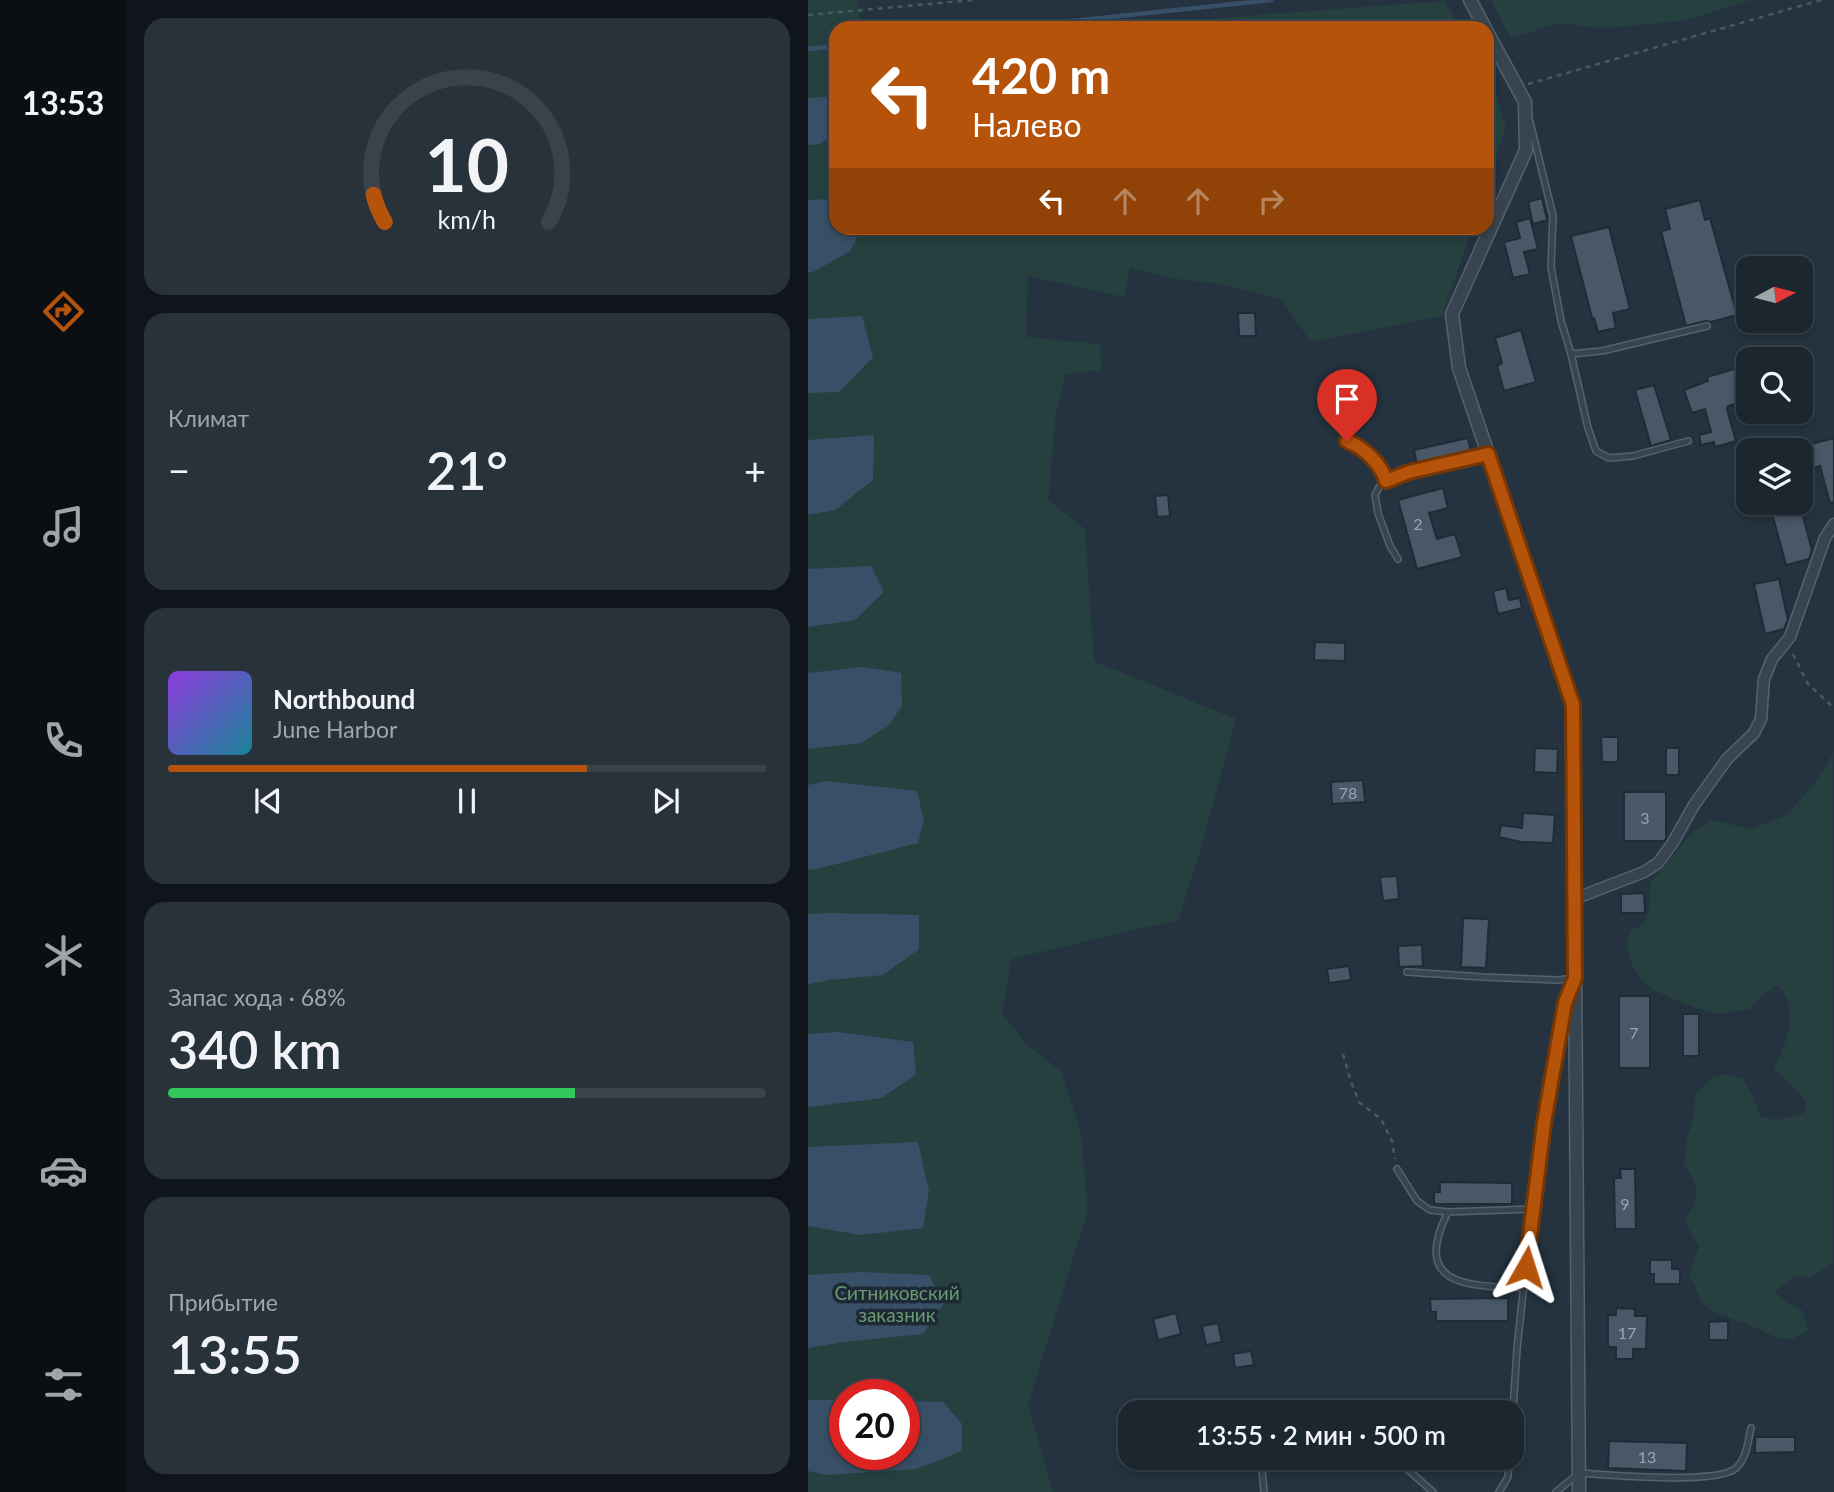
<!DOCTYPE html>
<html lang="ru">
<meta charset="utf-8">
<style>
:root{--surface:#1b262f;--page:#28323b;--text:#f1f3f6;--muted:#a0a5aa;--line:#39434b;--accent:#b45309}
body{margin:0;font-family:Lato,sans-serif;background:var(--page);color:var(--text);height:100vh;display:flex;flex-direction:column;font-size:26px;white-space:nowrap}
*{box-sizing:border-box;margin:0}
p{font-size:23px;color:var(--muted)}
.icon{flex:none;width:38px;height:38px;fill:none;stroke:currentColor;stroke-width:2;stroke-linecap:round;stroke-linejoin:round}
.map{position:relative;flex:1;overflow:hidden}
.sheet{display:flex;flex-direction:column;gap:18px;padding:18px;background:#0f151a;width:682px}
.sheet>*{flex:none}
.banner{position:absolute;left:21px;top:21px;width:665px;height:214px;border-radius:21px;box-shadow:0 4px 10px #0003,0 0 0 2px var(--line);background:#b45309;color:#fff;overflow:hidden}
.needle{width:46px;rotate:83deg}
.buttons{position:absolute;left:928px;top:256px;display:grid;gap:14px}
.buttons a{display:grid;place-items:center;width:77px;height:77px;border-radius:14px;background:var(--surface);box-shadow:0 4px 10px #0003,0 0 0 2px var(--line);font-size:35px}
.speed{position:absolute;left:21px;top:1379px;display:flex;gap:14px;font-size:35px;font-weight:700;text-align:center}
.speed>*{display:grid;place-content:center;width:91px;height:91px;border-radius:50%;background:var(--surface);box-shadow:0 4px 10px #0003,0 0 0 2px var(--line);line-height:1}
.speed .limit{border:10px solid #d22;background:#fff;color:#111}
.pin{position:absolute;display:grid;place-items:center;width:60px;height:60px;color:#fff;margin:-72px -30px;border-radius:50% 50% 50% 0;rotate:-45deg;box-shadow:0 0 7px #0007}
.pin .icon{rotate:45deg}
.me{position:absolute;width:77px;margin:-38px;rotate:6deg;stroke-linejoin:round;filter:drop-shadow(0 0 5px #0008)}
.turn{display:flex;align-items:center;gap:24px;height:147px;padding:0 28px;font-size:32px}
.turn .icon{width:91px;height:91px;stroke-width:2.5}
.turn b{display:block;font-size:49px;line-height:60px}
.lanes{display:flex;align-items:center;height:66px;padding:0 28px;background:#0003;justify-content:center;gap:35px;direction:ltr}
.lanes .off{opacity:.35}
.big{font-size:52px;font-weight:600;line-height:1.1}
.sheet .card{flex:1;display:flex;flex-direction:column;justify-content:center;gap:10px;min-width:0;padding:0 24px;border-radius:21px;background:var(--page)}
.sheet .dial{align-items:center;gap:0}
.dial svg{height:182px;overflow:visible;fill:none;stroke:var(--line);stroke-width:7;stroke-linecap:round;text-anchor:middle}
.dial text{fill:var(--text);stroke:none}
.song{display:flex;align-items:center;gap:21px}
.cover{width:84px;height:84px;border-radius:10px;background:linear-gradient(135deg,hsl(270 70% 55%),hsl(190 70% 35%))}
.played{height:7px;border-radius:4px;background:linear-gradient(90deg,var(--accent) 70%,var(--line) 70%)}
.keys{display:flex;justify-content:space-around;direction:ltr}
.heat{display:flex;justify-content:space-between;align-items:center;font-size:38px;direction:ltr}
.charge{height:10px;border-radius:5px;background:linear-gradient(90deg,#34c759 68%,var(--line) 0)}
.trip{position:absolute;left:310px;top:1400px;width:406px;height:70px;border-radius:21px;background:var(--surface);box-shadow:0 4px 10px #0003,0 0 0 2px var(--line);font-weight:600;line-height:70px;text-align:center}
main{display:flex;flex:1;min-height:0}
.tabs{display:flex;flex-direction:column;width:126px;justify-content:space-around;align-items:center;background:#0b0f13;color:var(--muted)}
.tabs .icon{width:49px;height:49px}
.tabs .active{color:var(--accent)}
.tabs b{font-size:32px;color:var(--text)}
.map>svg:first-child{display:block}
</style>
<main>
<nav class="tabs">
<b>13:53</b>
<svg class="icon active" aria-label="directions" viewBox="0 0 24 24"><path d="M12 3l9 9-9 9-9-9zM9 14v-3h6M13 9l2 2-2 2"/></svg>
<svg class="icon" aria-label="music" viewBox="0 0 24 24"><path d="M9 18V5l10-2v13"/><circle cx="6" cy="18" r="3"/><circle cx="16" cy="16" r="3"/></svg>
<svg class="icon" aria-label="phone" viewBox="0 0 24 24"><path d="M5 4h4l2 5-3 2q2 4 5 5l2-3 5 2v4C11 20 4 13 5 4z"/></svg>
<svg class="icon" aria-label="climate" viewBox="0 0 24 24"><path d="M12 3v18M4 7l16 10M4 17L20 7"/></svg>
<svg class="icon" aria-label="car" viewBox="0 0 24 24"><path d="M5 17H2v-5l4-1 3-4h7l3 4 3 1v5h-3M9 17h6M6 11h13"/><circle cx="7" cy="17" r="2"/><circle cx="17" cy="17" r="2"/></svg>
<svg class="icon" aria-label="filters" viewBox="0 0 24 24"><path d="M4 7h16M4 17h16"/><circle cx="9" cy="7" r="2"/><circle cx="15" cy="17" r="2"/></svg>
</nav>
<section class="sheet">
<div class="card dial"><svg viewBox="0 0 100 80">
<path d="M14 69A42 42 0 1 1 86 69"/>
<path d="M14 69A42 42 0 0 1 9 57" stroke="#b45309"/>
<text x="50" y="56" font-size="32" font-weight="700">10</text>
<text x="50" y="72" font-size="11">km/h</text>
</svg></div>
<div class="card"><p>Климат</p>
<div class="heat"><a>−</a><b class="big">21°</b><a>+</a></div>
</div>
<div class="card">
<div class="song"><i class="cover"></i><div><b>Northbound</b><p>June Harbor</p></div></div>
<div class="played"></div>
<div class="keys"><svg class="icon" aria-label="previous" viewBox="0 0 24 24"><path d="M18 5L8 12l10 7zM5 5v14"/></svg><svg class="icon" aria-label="pause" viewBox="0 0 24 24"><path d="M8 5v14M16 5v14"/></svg><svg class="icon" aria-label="next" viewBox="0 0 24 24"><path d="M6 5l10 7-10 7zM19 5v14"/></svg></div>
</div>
<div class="card"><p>Запас хода · 68%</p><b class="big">340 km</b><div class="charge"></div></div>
<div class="card"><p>Прибытие</p><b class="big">13:55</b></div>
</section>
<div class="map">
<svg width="1026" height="1492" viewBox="0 0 1026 1492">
<rect width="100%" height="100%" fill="#24333f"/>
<path fill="#264040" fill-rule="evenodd" d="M 0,0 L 49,0 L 53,28 L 28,28 L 28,228 L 664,228 L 634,316 L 503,342 L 473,299 L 413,284 L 362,278 L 322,267 L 316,297 L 220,276 L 218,337 L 292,344 L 293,370 L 258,374 L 248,413 L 240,500 L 277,529 L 286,661 L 428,719 L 391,855 L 370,921 L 338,927 L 203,959 L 194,1013 L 219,1045 L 253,1071 L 273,1133 L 280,1210 L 220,1405 L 245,1492 L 0,1492 ZM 37,1395 L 96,1395 L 96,1454 L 37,1454 Z
M 683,0 L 943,0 L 876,21 L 795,28 L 748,23 L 703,39 Z
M 637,1 L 652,28 L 320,28 L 435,16 Z
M 679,78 L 690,99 L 698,128 L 679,182 Z
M 1025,754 L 1025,1263 L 1003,1277 L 988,1276 L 966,1291 L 978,1302 L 994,1310 L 1000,1330 L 985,1339 L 967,1337 L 942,1325 L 908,1313 L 894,1303 L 886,1284 L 881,1276 L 891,1246 L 876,1221 C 892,1202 893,1184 876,1166 L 879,1138 L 886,1116 L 887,1096 L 904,1077 L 919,1074 L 935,1079 L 945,1097 L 953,1117 L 969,1120 L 996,1113 L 998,1101 L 990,1091 L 966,1069 C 978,1042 993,1011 970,985 L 955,995 L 942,1009 L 910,1014 L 888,1008 L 845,990 L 831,977 L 822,961 L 819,945 L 822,930 L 836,924 L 842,907 L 842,883 L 883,834 L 904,820 L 943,829 L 977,816 L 1004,787 Z"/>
<path fill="#385067" d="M 28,96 L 28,132 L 12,144 L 0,145 L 0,98 Z
M 28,199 L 28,228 L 54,228 L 42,251 L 5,272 L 0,272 L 0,200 Z
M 54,316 L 65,357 L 31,392 L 0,393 L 0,319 Z
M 66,435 L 65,480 L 27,510 L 0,515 L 0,440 Z
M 63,566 L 76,592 L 47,620 L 0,627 L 0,569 Z
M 55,667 L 93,673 L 94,706 L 80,726 L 53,743 L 0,749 L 0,673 Z
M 19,781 L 109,791 L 116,821 L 110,843 L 9,869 L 0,870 L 0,785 Z
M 21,913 L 111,915 L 111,949 L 75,975 L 22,980 L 0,984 L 0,914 Z
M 29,1032 L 105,1042 L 108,1074 L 74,1098 L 0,1107 L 0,1034 Z
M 110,1142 L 121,1191 L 115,1228 L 53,1235 L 0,1226 L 0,1147 Z
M 52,1272 L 121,1275 L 136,1303 L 115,1334 L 36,1342 L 0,1348 L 0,1275 Z
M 0,1400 L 37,1400 L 37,1454 L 96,1454 L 96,1401 L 135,1402 L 154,1424 L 154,1451 L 108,1469 L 19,1475 L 0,1471 Z"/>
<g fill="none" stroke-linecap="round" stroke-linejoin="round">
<path stroke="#385067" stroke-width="4.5" d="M 199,28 L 463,0
M 0,49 L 28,46"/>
</g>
<path fill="#485866" stroke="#1f2b36" stroke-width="2" d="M 734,198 L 739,220 L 725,224 L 720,202 Z
M 892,200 L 897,220 L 902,218 L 929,315 L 903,322 L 898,321 L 878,326 L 853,231 L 862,229 L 857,209 Z
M 722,218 L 730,249 L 716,252 L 722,274 L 705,278 L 696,242 L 712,238 L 708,222 Z
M 801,227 L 822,309 L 805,313 L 808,328 L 790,332 L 786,318 L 784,318 L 763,236 Z
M 430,313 L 447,313 L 448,336 L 431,336 Z
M 713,330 L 728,382 L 696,391 L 689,366 L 694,363 L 687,338 Z
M 940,365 L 940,400 L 920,406 L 919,409 L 928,441 L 907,447 L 906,442 L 893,445 L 891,435 L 903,432 L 897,409 L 884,413 L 876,390 L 900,381 L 899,377 Z
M 846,385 L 863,440 L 843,446 L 827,390 Z
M 660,438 L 663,453 L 609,465 L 606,450 Z
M 1026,438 L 1026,502 L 1022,503 L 1012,466 L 992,472 L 992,447 Z
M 635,488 L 640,508 L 621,513 L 629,539 L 647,534 L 654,557 L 609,569 L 590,500 Z
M 360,495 L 362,516 L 349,517 L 347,496 Z
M 961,502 L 991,502 L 1004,550 L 1001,559 L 978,565 Z
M 971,579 L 980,620 L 976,629 L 957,634 L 946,584 Z
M 698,588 L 701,600 L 712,598 L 714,608 L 690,614 L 685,591 Z
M 507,642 L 537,643 L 537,661 L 506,660 Z
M 793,737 L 810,737 L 810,762 L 794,762 Z
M 727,748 L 750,749 L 749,773 L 726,772 Z
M 858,748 L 871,748 L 871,775 L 858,775 Z
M 555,780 L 557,802 L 524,804 L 523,782 Z
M 816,792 L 858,792 L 858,839 L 856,841 L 816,841 Z
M 715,813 L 747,815 L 745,843 L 713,842 L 691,837 L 693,825 L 714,828 Z
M 589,876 L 591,899 L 575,901 L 572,877 Z
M 836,893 L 837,913 L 813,913 L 813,894 Z
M 655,918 L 681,919 L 678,968 L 653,967 Z
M 614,945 L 615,966 L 591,967 L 590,946 Z
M 541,966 L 543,980 L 521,983 L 519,969 Z
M 811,996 L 842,996 L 842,1068 L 811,1068 Z
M 875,1014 L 891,1014 L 891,1056 L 875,1056 Z
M 812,1169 L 827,1169 L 828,1229 L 807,1229 L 806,1178 L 813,1178 Z
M 632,1182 L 704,1183 L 704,1204 L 626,1204 L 626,1192 L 632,1192 Z
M 842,1260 L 864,1260 L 864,1269 L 872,1269 L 872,1284 L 846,1284 L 846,1274 L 842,1274 Z
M 700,1298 L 700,1321 L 628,1321 L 628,1312 L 623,1312 L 622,1299 Z
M 808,1308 L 827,1309 L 827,1316 L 839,1316 L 838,1349 L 825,1349 L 825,1359 L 808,1359 L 808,1347 L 800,1347 L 800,1315 L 808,1315 Z
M 368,1313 L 373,1334 L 350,1340 L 345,1319 Z
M 920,1321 L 920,1340 L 901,1340 L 901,1322 Z
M 410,1323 L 414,1342 L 398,1345 L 394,1326 Z
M 443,1351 L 446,1365 L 427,1368 L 425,1354 Z
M 947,1437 L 987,1437 L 987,1452 L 947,1453 Z
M 801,1441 L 879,1443 L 878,1471 L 800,1468 Z"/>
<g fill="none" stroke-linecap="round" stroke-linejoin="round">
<defs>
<path id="service" d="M 722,122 L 745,216 L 743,267 L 753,321 L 763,354 L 794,351 L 899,326
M 763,354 L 780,428 L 788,451 L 801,458 L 825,456 L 880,441
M 539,441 C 556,448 573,463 578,481
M 590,559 L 582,546 L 570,513 L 567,495 L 571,487 L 578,481 L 601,472 L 680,454
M 599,972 L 675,977 L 750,980 L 766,978
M 589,1169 L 609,1201 L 622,1210 L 640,1212 L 724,1209
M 640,1212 C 603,1286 659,1286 716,1288
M 449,1409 L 449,1412
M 704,1426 L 709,1349 L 722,1226 L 735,1123 L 757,1003 L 764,986
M 453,1458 L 456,1492
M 598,1468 L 625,1492
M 691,1492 L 700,1477 L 701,1458
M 748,1492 L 771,1473 C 799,1475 910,1485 928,1468 C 939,1458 940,1441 943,1428"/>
<path id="minor" d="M 766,899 L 836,872 L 850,863 L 864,844 L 886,805 L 919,759 L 946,733 L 953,719 L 956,679 L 964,659 L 982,637 L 1017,538 L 1026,524"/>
<path id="tertiary" d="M 662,0 L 677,28
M 679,32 L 717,102 L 718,150 L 644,314 L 651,368 L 765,705 L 771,1492"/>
</defs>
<use href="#service" stroke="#56626d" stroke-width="8"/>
<use href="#minor" stroke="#56626d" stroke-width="13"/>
<use href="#tertiary" stroke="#56626d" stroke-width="15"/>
<path stroke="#445c5d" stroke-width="2.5" stroke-dasharray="5 5" stroke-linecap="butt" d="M 0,15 L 165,0
M 720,84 L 1013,0
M 985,654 L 1000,684 L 1026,708
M 535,1054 L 543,1082 L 551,1102 L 573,1119 L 584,1141 L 587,1159"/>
<use href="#service" stroke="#38444f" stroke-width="5"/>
<use href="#minor" stroke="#38444f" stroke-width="10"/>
<use href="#tertiary" stroke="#38444f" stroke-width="12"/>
</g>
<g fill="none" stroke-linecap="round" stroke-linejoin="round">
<defs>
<path id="route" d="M 539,441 C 556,448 573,463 578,481 L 601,472 L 680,454 L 765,705 L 767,978 L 757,1003 L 736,1123 L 718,1267"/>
</defs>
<use href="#route" stroke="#753606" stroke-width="18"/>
<use href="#route" stroke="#b45309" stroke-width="12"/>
</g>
<g text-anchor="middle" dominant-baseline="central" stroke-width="7" stroke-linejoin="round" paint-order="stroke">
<g font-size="16" fill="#9aa5b1">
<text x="610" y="523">2</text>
<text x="540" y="792">78</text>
<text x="837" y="817">3</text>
<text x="826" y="1032">7</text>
<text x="817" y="1203">9</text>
<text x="819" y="1332">17</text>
<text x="839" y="1456">13</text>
</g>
<g font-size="19" fill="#6b9b72" stroke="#1d2934">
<text x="89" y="1292">Ситниковский<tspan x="89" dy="22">заказник</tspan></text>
</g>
</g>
</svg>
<div class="buttons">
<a><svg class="needle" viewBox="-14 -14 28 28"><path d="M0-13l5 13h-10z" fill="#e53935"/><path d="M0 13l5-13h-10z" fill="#a0a5aa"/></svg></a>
<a><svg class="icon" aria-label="search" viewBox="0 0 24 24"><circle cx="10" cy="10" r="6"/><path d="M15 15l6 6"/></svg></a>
<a><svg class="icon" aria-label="layers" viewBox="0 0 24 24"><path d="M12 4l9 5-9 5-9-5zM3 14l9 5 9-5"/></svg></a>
</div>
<div class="speed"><div class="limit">20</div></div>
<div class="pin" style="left:539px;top:441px;background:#d93025"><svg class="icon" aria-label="arrive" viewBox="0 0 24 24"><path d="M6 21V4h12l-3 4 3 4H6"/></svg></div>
<svg class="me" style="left:718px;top:1267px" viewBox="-20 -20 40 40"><path d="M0-17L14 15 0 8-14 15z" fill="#b45309" stroke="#fff" stroke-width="4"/></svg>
<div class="trip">13:55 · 2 мин · 500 m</div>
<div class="banner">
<div class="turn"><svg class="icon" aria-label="left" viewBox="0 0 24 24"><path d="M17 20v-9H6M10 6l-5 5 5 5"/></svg><div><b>420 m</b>Налево</div></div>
<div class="lanes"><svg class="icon" aria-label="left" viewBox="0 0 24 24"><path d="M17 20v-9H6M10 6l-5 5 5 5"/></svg><svg class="icon off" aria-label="ahead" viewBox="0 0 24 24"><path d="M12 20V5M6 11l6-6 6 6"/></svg><svg class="icon off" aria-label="ahead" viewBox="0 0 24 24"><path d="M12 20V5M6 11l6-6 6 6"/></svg><svg class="icon off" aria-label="right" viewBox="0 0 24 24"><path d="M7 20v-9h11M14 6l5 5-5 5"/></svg></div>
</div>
</div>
</main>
